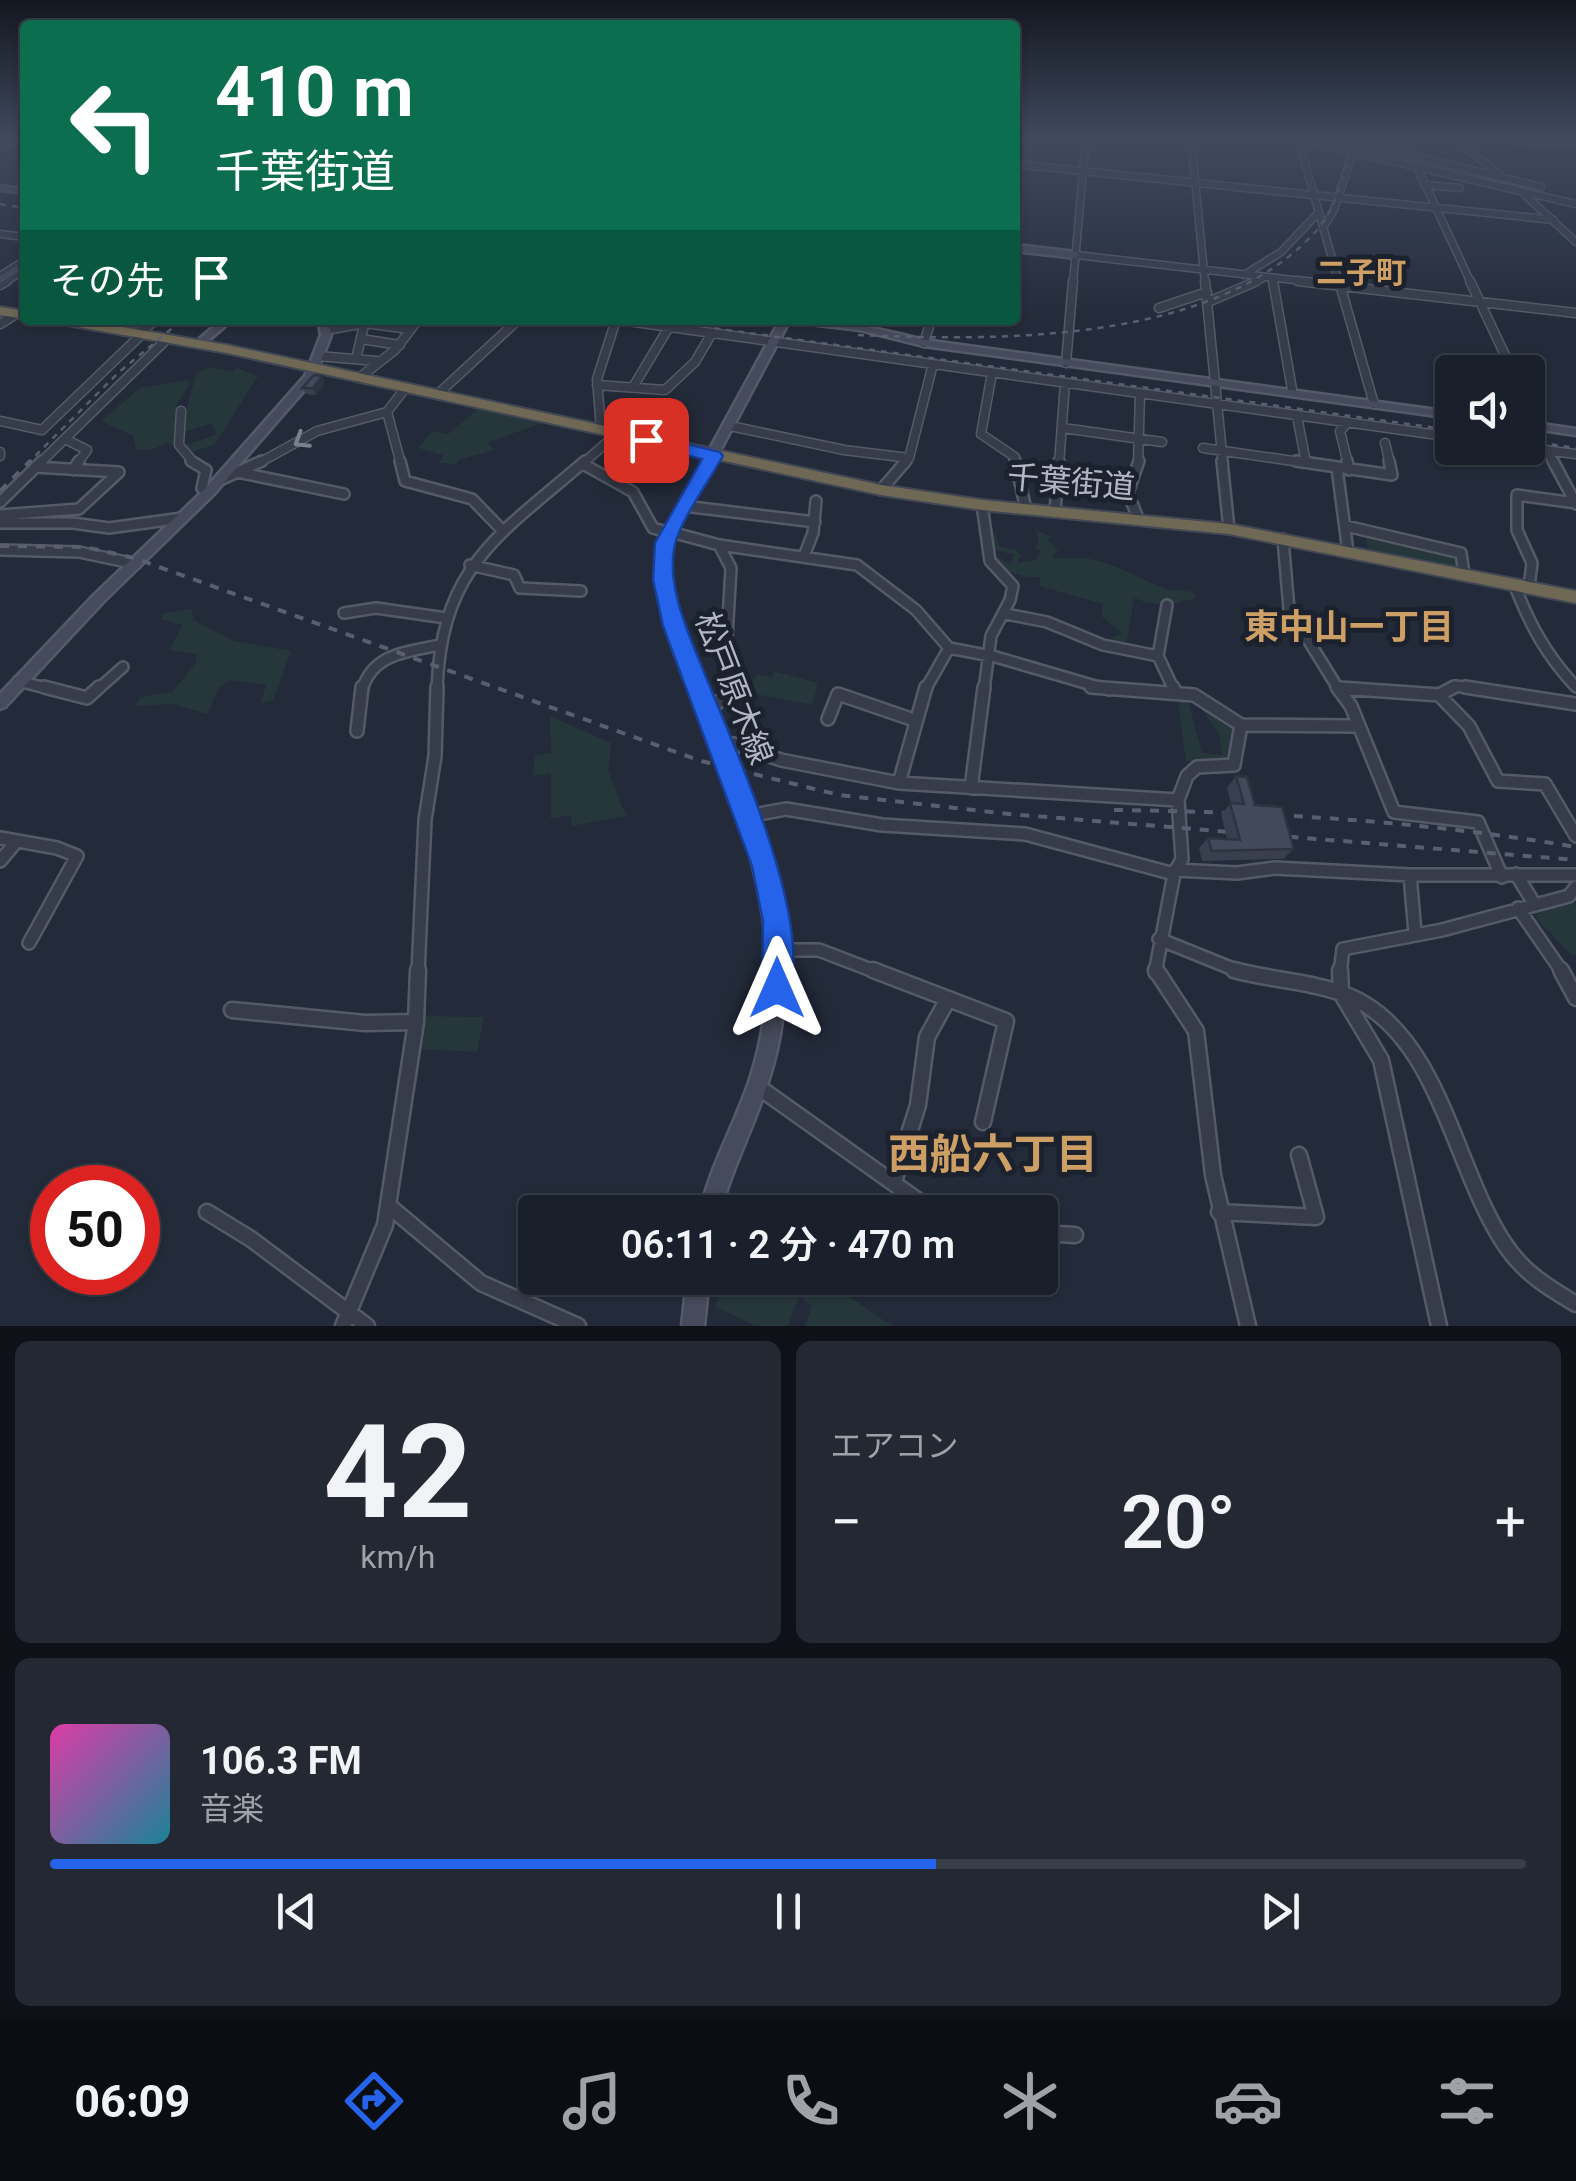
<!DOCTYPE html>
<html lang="ja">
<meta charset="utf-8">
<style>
:root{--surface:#1a202b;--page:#232833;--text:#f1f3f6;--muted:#9fa3a9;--line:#383e47;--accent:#2563eb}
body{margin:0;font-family:Roboto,"Noto Sans JP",sans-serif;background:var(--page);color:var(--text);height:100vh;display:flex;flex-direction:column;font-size:38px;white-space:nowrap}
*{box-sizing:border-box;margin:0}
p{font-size:32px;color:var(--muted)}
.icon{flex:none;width:55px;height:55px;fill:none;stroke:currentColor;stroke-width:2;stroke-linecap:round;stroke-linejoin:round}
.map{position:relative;height:1326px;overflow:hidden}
.panel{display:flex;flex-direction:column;gap:15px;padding:15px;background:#0e1218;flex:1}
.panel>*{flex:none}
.banner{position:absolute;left:20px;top:20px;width:1000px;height:305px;border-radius:10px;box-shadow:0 2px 8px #0004,0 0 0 2px var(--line);background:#0b6e4f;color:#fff;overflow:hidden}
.controls{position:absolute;left:1435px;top:355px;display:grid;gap:20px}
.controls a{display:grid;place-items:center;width:110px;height:110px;border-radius:10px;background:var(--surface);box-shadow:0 2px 8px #0004,0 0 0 2px var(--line);font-size:50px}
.speed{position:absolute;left:30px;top:1165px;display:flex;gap:20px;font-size:50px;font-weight:700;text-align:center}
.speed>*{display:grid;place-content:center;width:130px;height:130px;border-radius:50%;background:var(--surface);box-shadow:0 2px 8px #0004,0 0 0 2px var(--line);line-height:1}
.speed .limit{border:15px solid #d22;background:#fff;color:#111}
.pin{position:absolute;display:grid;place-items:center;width:85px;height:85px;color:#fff;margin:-42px;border-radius:20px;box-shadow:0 5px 15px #0006}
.me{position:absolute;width:110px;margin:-55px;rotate:0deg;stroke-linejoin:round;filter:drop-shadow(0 0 8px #0008)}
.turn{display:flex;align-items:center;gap:35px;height:210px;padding:0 30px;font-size:45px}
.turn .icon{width:130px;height:130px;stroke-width:2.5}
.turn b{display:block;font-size:70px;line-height:85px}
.then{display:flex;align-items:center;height:95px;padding:0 30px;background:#0003;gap:20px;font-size:38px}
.big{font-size:75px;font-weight:600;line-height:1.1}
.panel .widget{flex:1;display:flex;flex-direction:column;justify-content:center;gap:15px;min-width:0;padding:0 35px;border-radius:15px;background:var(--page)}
.panel .dial{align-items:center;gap:0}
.dial b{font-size:130px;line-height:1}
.song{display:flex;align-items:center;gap:30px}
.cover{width:120px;height:120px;border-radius:15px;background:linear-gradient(135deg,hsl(320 70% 55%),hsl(190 70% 35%))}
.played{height:10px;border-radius:5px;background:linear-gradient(90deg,var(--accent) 60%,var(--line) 60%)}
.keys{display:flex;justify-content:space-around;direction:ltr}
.heat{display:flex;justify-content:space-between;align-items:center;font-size:55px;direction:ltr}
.panel .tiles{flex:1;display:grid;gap:15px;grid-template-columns:1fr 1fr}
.widget:last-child{grid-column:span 2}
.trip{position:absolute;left:518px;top:1195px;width:540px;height:100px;border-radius:10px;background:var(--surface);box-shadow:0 2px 8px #0004,0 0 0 2px var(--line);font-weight:600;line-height:100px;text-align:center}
.tab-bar{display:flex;height:160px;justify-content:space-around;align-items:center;background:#0a0d11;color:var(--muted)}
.tab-bar .icon{width:70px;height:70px}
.tab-bar .current{color:var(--accent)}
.tab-bar b{font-size:45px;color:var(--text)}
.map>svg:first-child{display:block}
</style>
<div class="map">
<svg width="1576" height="1326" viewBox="0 0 1576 1326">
<rect width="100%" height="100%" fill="#232a39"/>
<path fill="#26373b" d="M 208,367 L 232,371 L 237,368 L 258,376 L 215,444 L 190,453 L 185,445 L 216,435 L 212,423 L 180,433 L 196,374 Z
M 188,380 L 189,385 L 177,404 L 178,447 L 167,443 L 151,450 L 136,450 L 133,436 L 101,421 L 140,388 Z
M 478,409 L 543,423 L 488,442 L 494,450 L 458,460 L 457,464 L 439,463 L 443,455 L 418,448 L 432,431 L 448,434 Z
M 1036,530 L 1050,536 L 1048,540 L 1058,551 L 1051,558 C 1064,559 1078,557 1090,559 C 1116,564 1139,578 1163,588 C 1173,592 1184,589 1194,593 L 1194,598 C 1176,605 1151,608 1134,597 L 1126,646 L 1111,638 L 1123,633 L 1102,617 L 1103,604 L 1039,586 L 1041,577 C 1021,578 1003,573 993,555 L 1010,564 L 1014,554 L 993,550 L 988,535 L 996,535 L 1000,547 L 1015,549 L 1021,556 L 1017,563 L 1036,560 L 1040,551 L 1034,546 L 1039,544 Z
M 1365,532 L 1457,556 L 1458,567 L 1368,549 Z
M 192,609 L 193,620 L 234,641 L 291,651 L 273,700 L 261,703 L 266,685 L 229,680 L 219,688 L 207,714 L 173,704 L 135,706 L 140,697 L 172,692 L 195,664 L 197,654 L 170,650 L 182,625 L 161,619 L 164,613 Z
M 773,671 L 818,683 L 812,705 L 750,693 L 757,674 L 772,677 Z
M 1177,695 L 1188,700 L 1202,753 L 1222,755 L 1219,733 L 1197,703 L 1236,727 L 1230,762 L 1186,761 Z
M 550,716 L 611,743 L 608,771 L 626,816 L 572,826 L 571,815 L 551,819 L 551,773 L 533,776 L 535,755 L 551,753 Z
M 1576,902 L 1576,955 L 1572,956 L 1536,918 L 1538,912 Z
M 423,1016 L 484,1017 L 477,1052 L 416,1049 Z
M 721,1278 L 822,1278 L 892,1326 L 805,1326 L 812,1306 L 799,1296 L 788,1326 L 755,1326 L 716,1307 Z"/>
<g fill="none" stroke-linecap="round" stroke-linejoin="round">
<defs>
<path id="street-far4" d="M 1191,138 L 1205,283
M 1339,138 L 1541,187
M 1454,138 L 1500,175
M 0,148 L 21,138
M 1015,164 L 1554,220
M 1417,167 L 1471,283
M 1424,185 L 1460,188
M 1525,195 L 1576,242
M 1323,228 L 1334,210 L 1353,151
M 0,234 L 25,237
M 1076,255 L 1320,283
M 1244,275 L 1281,252 L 1319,212
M 0,276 L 25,260
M 1272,278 L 1273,283
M 3,283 L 25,270
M 1073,283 L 1086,138
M 1251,283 L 1263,278
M 1339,283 L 1298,139 L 1576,204"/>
<path id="street-far3" d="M 1205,281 L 1223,464
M 1273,281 L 1292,389
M 1298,281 L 1576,313
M 1339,281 L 1374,404
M 1470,281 L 1513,372
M 0,285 L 7,281
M 1208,302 L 1257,281
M 1159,308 L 1207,292
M 620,320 L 1452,437
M 0,324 L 16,314
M 326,330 L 365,323 L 409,329
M 139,333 L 156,320
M 361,339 L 400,345
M 924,343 L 931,320
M 318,356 L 376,361
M 356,359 L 365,321
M 1066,363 L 1073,281
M 992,373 L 981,434 L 1015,457 L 1015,464
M 359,378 L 395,350 L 418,320
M 597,385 L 665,390 L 695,362 L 712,333
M 633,387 L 669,327
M 439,393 L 518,320
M 1528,404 L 1538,427
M 181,411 L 179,445 L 195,464
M 1297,416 L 1306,463
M 0,421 L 42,430 L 142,334
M 730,426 L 844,450 L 909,458
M 1063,428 L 1162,442
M 601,429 L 597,379 L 616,320
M 65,439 L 87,450 L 77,464
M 1385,443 L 1390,464
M 1203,448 L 1314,464
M 1527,448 L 1576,454
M 1547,450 L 1554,464
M 0,452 L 0,456
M 39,464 L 168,338
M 257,464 L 317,431 L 387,412
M 401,464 L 387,412 L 406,387
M 582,464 L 618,433
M 904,464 L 909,458 L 933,364
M 1059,464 L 1065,383
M 1138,464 L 1140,393
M 1348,464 L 1340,431 L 1348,422"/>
<path id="street-far2" d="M 191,461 L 206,470 L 202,488 L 209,492
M 400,461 L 405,481 L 472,499 L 503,531
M 1015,461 L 1026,509
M 1222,461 L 1229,529
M 1296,461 L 1392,475 L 1389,461
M 1347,461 L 1349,470
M 1553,461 L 1576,504
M 583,464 L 633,492 L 653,528 L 670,533
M 1337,468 L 1348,552
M 73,470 L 79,461
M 237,472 L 344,494
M 222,479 L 262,461
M 881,490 L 906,461
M 0,502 L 42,461
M 982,505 L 990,561 L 1013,586 L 1010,600 L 991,636 L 984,690
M 692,507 L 815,522
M 1055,511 L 1059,461
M 0,515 L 79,509 L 119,472 L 35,467
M 1138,518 L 1128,493 L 1139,461
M 0,523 L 73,523 L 109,528 L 182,518
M 1346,526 L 1461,553 L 1464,574
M 671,532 L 719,545 L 731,568 L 724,690
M 1283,539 L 1289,609 L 1339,690
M 719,545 L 857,565 L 916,610 L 949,648 L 925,690
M 0,550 L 79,552 L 136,564
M 804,556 L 813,533 L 816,501
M 470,565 L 514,575 L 520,588 L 581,591
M 1514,584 C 1530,625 1546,655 1576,687
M 1529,587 L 1532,563 L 1517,530 L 1517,495 L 1576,503
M 1167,605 L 1158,656 L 1174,690
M 344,613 L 376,608 L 446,618
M 1006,614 L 1047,622 L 1103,645 L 1158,656
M 949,648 L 996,657 L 1109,690
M 18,681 L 54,690
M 1340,688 L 1366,690
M 97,690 L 123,667
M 362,690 C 373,653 407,652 440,645
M 437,690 C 441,566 499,535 585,461
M 1449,690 L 1456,686 L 1481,690"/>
<path id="street-far1" d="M 44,687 L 87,698 L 99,687
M 1091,687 L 1194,695 L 1241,725 L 1356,726
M 1173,687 L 1175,691
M 1337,687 L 1351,706 L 1394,812 L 1478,822 L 1502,877
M 1465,687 L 1576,704
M 1340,688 L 1439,695 L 1454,687
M 1439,695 L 1469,726 L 1498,781 L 1545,784 L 1576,836
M 708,711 L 724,697 L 725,687
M 828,719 L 838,694 L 914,720
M 357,731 L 362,687
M 721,745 L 734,744 L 781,760 L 899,783 L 1178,800
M 899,783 L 926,687
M 971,788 L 984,687
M 748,816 L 786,809 L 882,825 L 1025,834 L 1174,874
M 0,838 L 57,848 L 77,856 L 29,943
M 0,861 L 17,841
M 1175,870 L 1237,873 L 1275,868 L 1410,875 L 1576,875
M 1516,874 L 1535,905
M 1410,875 L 1415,933
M 1518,908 L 1563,973
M 1159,939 L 1243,973
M 778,950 L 819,950 L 879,973
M 418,973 L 425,820 L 435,756 L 437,687
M 1155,973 L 1174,874 L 1182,859 L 1178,800 L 1187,776 L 1197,767 L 1234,765 L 1241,725
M 1340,973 L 1343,949 L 1442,930 L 1569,896 L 1576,887"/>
<path id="street" d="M 873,970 L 1006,1021 L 983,1122
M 1156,970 L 1196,1031 L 1213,1175 L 1248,1326
M 1234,970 C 1277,982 1328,981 1366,1005 C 1443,1053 1457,1175 1506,1246 C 1524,1273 1549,1288 1576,1304
M 1340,970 L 1341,993 L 1381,1060 L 1439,1326
M 1561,970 L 1576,998
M 232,1010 L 365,1023 L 416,1022
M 757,1086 L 934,1212
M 894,1182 L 918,1105 L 927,1037 L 948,999
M 389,1206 L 481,1283 L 578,1326
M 207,1212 L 251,1239 L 367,1326
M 1219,1212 L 1316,1217 L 1299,1155
M 1040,1233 L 1075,1235
M 343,1326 L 385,1225 L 416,1022 L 418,970"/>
<path id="secondary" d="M 1461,138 L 1576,141 L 1576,145 L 1465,140 Z
M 0,186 L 25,189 L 25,193 L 0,190 Z
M 1015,245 L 1076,252 L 1080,255 L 1076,258 L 1015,251 Z
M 25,261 L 25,268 L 0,283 L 0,276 Z
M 221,320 L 232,320 L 202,346 L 196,346 L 196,342 Z
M 318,320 L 328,320 L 331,335 L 314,379 L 213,495 L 104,601 L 5,707 L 0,709 L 0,694 L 94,595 L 205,489 L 305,376 L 321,335 Z
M 780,320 L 790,320 L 676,533 C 674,541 671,549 670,556 C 664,616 707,699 731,753 L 729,757 L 724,759 L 719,757 L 717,753 C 693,699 651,616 658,556 C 659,549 662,540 664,533 Z
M 796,320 C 841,320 881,329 924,340 L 1452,412 L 1452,418 L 924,346 L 860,330 L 801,323 Z
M 1528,422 L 1576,429 L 1576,435 L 1528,428 Z
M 737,780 L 742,782 C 784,877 801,983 768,1082 C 754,1127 732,1167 720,1212 L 700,1212 C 710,1167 734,1126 749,1082 C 784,978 764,888 729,787 L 732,782 Z
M 687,1278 L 709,1278 L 704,1326 L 682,1326 Z"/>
<path id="highway" d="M 0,307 L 25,311 L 25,319 L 0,315 Z
M 55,320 L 82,320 L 227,345 L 881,485 L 982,500 L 1229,524 L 1576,591 L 1576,603 L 1229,534 L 982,510 L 881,495 L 227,353 L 61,324 Z"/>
</defs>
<use href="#street-far4" stroke="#545a67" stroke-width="9"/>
<use href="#street-far3" stroke="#545a67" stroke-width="11"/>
<use href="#street-far2" stroke="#545a67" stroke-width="14"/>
<use href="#street-far1" stroke="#545a67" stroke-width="16"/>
<use href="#street" stroke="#545a67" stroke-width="19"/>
<use href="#secondary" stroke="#545a67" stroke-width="5"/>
<use href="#highway" stroke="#414754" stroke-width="4"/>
<use href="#street-far4" stroke="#363c49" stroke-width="6"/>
<use href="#street-far3" stroke="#363c49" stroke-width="8"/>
<use href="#street-far2" stroke="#363c49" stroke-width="9"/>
<use href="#street-far1" stroke="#363c49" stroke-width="11"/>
<use href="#street" stroke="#363c49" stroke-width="14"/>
<use href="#secondary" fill="#454a5c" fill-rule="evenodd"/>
<use href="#highway" fill="#6f6854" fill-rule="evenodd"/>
<path stroke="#595f70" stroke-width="2.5" stroke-dasharray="6 6" stroke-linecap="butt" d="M 0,204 L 25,208
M 655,320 L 1452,430
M 858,335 C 999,341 1215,344 1317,230 C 1338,206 1345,168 1354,138
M 1528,441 L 1576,448
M 27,464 L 118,373 L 182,320"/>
<path stroke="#595f70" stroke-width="4" stroke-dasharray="9 9" stroke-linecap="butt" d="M 0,491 L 30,461
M 0,546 L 85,547 L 134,558 L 701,761 L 839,795 L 1009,814 L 1576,860
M 1114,810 C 1269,812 1423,821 1576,847"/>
<defs>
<path id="secondary-bridge" d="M 724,753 L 737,787"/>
</defs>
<use href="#secondary-bridge" stroke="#545a67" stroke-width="21" stroke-linecap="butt"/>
<use href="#secondary-bridge" stroke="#454a5c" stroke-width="16"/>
</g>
<path fill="#393f4e" d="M 325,382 L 316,395 L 306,394 L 302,388 Z
M 1236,776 L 1255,805 L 1294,849 L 1283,859 L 1202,861 L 1199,848 L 1208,838 L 1227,839 L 1221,814 L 1231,803 L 1227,788 Z"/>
<path fill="#2e3340" d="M 322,376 L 325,382 L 316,395 L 313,388 Z"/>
<path fill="#42495b" stroke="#2e3340" stroke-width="2.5" d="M 314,375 L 322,376 L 313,388 L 302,388 Z
M 1236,776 L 1247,777 L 1255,805 L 1282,807 L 1294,849 L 1212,851 L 1208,838 L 1240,840 L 1230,803 L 1244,804 Z"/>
<defs><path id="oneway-chevron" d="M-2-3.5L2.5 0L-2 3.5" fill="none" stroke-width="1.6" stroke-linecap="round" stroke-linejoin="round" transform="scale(2.5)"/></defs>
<use stroke="#7a808d" href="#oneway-chevron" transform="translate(301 441) rotate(148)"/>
<linearGradient id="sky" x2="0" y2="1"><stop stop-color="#13171f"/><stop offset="0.43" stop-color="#3f4a5f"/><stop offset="1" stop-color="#3f4a5f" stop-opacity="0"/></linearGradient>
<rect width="1576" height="324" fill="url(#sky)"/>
<path fill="#2563eb" stroke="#184099" stroke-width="2.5" d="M 646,434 L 720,452 L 723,456 C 709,481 682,518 675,544 C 666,582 686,628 700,662 C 729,737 818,924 787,998 L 777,1002 L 767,998 L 762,988 L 763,921 L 752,866 L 663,626 L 653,580 L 655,543 L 702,459 L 639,444 L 639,436 Z"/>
<g text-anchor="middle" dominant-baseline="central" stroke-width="10" stroke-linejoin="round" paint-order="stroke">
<g font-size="30" font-weight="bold" fill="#ce9f64" stroke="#1c212e">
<text x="1361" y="272">二子町</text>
</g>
<g font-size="32" fill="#b1b7c5" stroke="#1c212e">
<text transform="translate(1071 482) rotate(5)">千葉街道</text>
<text transform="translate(734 688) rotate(69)">松戸原木線</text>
</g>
<g font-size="35" font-weight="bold" fill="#ce9f64" stroke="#1c212e">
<text x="1349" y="627">東中山一丁目</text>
</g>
<g font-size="42" font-weight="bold" fill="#ce9f64" stroke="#1c212e">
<text x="993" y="1154">西船六丁目</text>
</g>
</g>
</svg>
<div class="controls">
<a><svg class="icon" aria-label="sound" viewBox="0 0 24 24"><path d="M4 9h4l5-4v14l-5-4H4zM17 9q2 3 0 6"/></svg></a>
</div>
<div class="speed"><div class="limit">50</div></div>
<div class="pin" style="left:646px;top:440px;background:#d93025"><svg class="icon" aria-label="arrive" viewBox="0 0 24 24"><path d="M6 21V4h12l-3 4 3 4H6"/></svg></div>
<svg class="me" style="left:777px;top:988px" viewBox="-20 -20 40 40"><path d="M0-17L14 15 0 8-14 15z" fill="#2563eb" stroke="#fff" stroke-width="4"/></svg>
<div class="trip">06:11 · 2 分 · 470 m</div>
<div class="banner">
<div class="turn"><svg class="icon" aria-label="left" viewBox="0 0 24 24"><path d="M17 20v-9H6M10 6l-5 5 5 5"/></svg><div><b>410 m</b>千葉街道</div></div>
<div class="then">その先<svg class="icon" aria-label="arrive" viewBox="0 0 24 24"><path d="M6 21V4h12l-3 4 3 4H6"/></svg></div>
</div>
</div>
<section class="panel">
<div class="tiles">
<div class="widget dial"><b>42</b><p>km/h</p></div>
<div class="widget"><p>エアコン</p>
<div class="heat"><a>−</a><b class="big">20°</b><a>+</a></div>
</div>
<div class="widget">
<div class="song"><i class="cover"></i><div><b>106.3 FM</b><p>音楽</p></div></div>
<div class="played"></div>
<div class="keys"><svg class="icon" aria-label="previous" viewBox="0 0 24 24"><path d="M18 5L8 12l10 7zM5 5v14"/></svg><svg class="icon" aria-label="pause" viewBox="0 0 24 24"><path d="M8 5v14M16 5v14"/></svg><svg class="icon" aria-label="next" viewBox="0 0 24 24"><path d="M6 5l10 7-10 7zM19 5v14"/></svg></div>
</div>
</div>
</section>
<nav class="tab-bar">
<b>06:09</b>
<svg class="icon current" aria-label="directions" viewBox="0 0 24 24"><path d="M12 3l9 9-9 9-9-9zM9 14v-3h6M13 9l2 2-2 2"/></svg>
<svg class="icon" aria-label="music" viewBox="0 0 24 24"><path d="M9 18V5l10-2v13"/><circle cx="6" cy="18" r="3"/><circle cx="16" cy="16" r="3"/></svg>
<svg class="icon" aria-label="phone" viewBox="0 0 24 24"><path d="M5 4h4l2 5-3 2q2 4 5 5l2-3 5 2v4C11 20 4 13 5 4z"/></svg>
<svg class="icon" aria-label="climate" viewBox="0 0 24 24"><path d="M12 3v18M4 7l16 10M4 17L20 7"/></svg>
<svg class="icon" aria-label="car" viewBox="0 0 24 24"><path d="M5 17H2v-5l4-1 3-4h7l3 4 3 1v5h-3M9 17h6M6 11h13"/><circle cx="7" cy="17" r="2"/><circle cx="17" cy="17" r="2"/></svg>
<svg class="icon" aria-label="filters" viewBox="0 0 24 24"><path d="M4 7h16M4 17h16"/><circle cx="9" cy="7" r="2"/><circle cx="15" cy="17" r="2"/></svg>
</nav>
